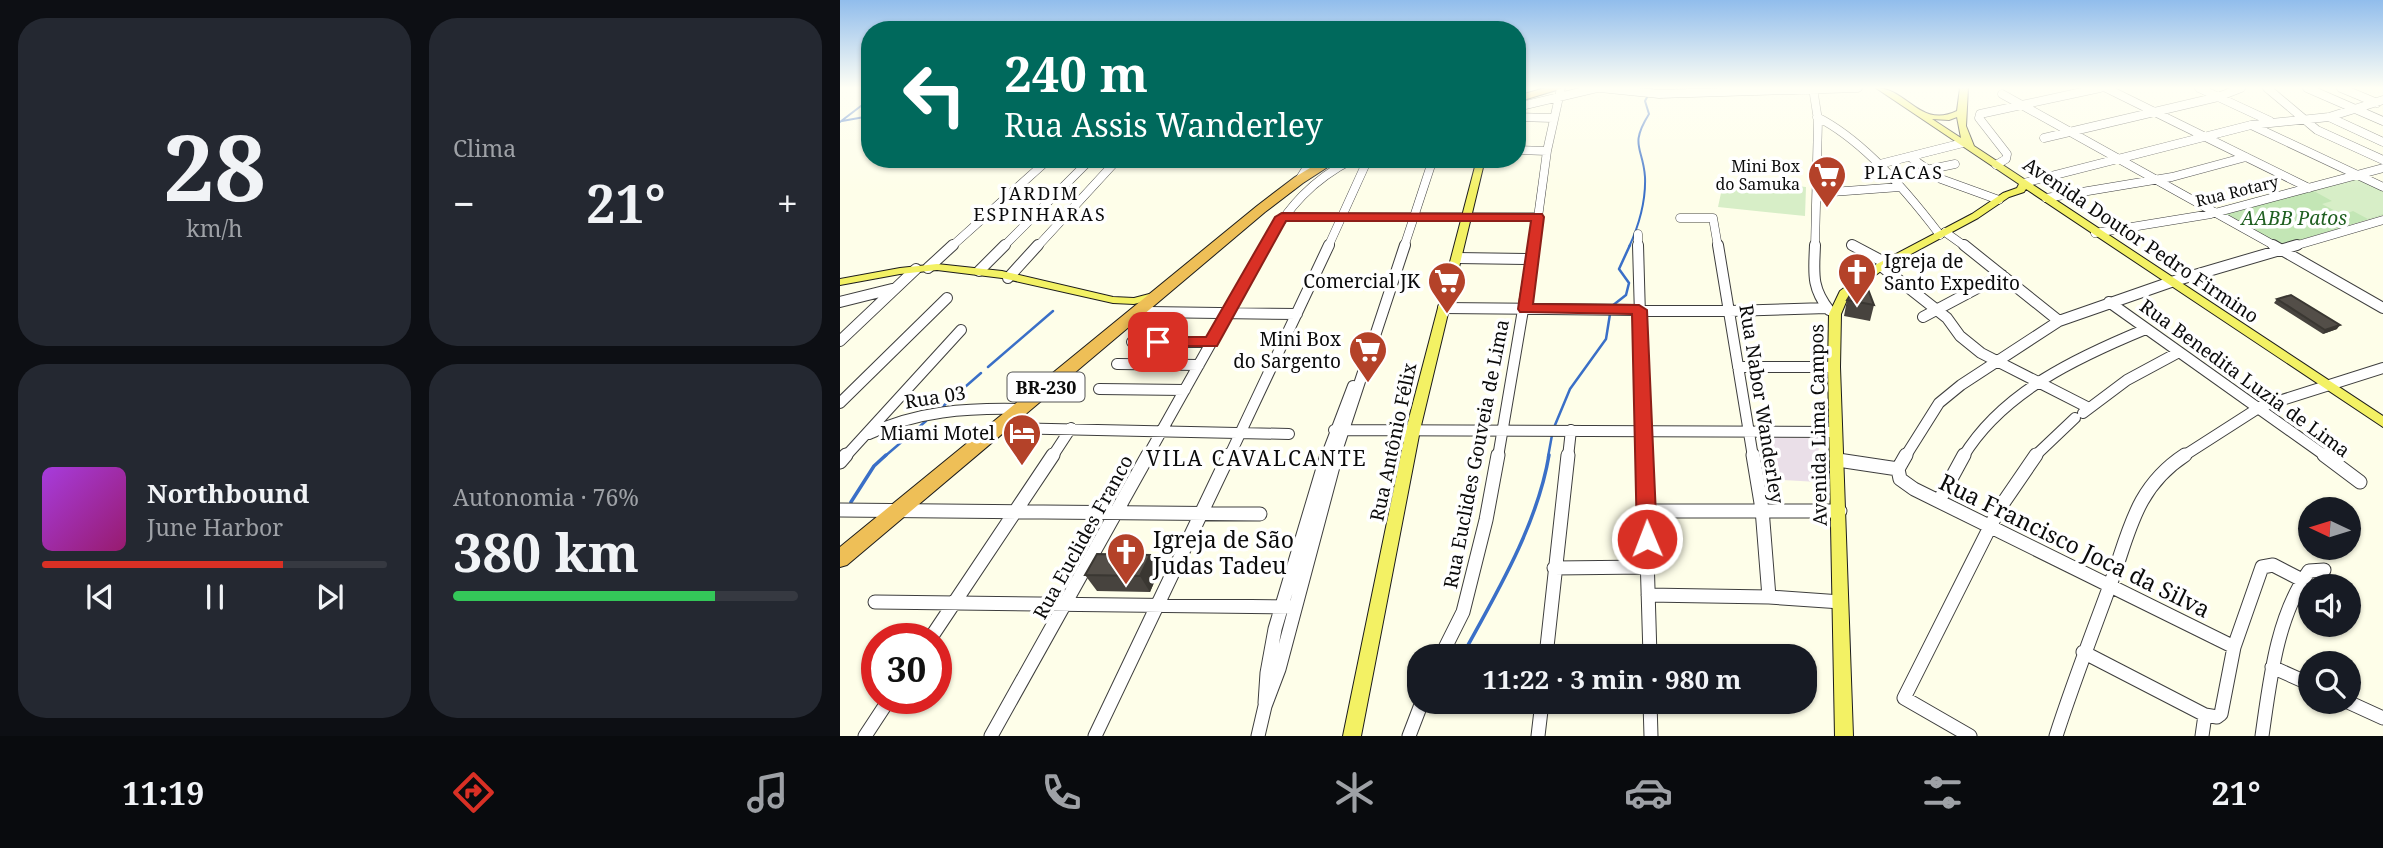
<!DOCTYPE html>
<html lang="pt">
<meta charset="utf-8">
<style>
:root{--surface:#171b24;--page:#242831;--text:#f1f3f6;--muted:#9ea1a6;--line:#363941;--accent:#d93025}
body{margin:0;font-family:"Noto Serif",serif;background:var(--page);color:var(--text);height:100vh;display:flex;flex-direction:column;font-size:26px;white-space:nowrap}
*{box-sizing:border-box;margin:0}
p{font-size:23px;color:var(--muted)}
.icon{flex:none;width:38px;height:38px;fill:none;stroke:currentColor;stroke-width:2;stroke-linecap:round;stroke-linejoin:round}
.map{position:relative;flex:1;overflow:hidden}
.panel{display:flex;flex-direction:column;gap:18px;padding:18px;background:#0d0f14;width:840px}
.panel>*{flex:none}
.banner{position:absolute;left:21px;top:21px;width:665px;height:147px;border-radius:28px;box-shadow:0 2px 5px #0004;background:#00695c;color:#fff;overflow:hidden}
.needle{width:46px;rotate:274deg}
.tools{position:absolute;left:1458px;top:497px;display:grid;gap:14px}
.tools a{display:grid;place-items:center;width:63px;height:63px;border-radius:50%;background:var(--surface);box-shadow:0 2px 5px #0004;font-size:35px}
.speed{position:absolute;left:21px;top:623px;display:flex;gap:14px;font-size:35px;font-weight:700;text-align:center}
.speed>*{display:grid;place-content:center;width:91px;height:91px;border-radius:50%;background:var(--surface);box-shadow:0 2px 5px #0004;line-height:1}
.speed .limit{border:10px solid #d22;background:#fff;color:#111}
.pin{position:absolute;display:grid;place-items:center;width:60px;height:60px;color:#fff;margin:-30px;border-radius:14px;box-shadow:0 4px 10px #0006}
.me{position:absolute;width:77px;margin:-38px;rotate:359deg;stroke-linejoin:round;filter:drop-shadow(0 0 5px #0008)}
.turn{display:flex;align-items:center;gap:24px;height:147px;padding:0 28px;font-size:32px}
.turn .icon{width:91px;height:91px;stroke-width:2.5}
.turn b{display:block;font-size:49px;line-height:60px}
.big{font-size:52px;font-weight:700;line-height:1.1}
.panel .widget{flex:1;display:flex;flex-direction:column;justify-content:center;gap:10px;min-width:0;padding:0 24px;border-radius:28px;background:var(--page)}
.panel .dial{align-items:center;gap:0}
.dial b{font-size:91px;line-height:1}
.song{display:flex;align-items:center;gap:21px}
.cover{width:84px;height:84px;border-radius:10px;background:linear-gradient(135deg,hsl(280 70% 55%),hsl(320 70% 35%))}
.played{height:7px;border-radius:4px;background:linear-gradient(90deg,var(--accent) 70%,var(--line) 70%)}
.keys{display:flex;justify-content:space-around;direction:ltr}
.heat{display:flex;justify-content:space-between;align-items:center;font-size:38px;direction:ltr}
.charge{height:10px;border-radius:5px;background:linear-gradient(90deg,#34c759 76%,var(--line) 0)}
.panel .tiles{flex:1;display:grid;gap:18px;grid-template-columns:repeat(2,1fr)}
.trip{position:absolute;left:567px;top:644px;width:410px;height:70px;border-radius:28px;background:var(--surface);box-shadow:0 2px 5px #0004;font-weight:700;line-height:70px;text-align:center}
.dock{display:flex;height:112px;justify-content:space-around;align-items:center;background:#090b0e;color:var(--muted)}
.dock .icon{width:49px;height:49px}
.dock .active{color:var(--accent)}
.dock b{font-size:32px;color:var(--text)}
main{display:flex;flex:1;min-height:0}
.map>svg:first-child{display:block}
</style>
<main>
<section class="panel">
<div class="tiles">
<div class="widget dial"><b>28</b><p>km/h</p></div>
<div class="widget"><p>Clima</p>
<div class="heat"><a>−</a><b class="big">21°</b><a>+</a></div>
</div>
<div class="widget">
<div class="song"><i class="cover"></i><div><b>Northbound</b><p>June Harbor</p></div></div>
<div class="played"></div>
<div class="keys"><svg class="icon" aria-label="previous" viewBox="0 0 24 24"><path d="M18 5L8 12l10 7zM5 5v14"/></svg><svg class="icon" aria-label="pause" viewBox="0 0 24 24"><path d="M8 5v14M16 5v14"/></svg><svg class="icon" aria-label="next" viewBox="0 0 24 24"><path d="M6 5l10 7-10 7zM19 5v14"/></svg></div>
</div>
<div class="widget"><p>Autonomia · 76%</p><b class="big">380 km</b><div class="charge"></div></div>
</div>
</section>
<div class="map">
<svg width="1543" height="736" viewBox="0 0 1543 736">
<rect width="100%" height="100%" fill="#fefee9"/>
<path fill="#eadfe8" d="M 921,437 L 979,438 L 978,482 L 925,479 Z"/>
<path fill="#c3e6b5" d="M 1517,177 L 1543,190 L 1543,215 L 1440,246 L 1383,213 Z"/>
<path fill="#d7eec7" d="M 1517,178 L 1543,190 L 1543,214 L 1528,219 L 1513,211 L 1503,215 L 1482,204 L 1492,201 L 1472,190 Z
M 884,179 L 966,187 L 965,216 L 878,207 Z"/>
<g fill="none" stroke-linecap="round" stroke-linejoin="round">
<path stroke="#3a6fc7" stroke-width="2" d="M 2,121 L 30,116
M 0,122 L 30,99
M 789,247 C 799,225 806,202 805,177 C 803,147 789,146 809,114 L 805,101 L 812,88"/>
<path stroke="#3a6fc7" stroke-width="2.5" d="M 772,306 L 786,295 L 789,283 L 779,269 L 790,245
M 148,367 L 213,311
M 101,408 L 141,373
M 715,425 L 730,389 L 766,339 L 770,314
M 44,457 L 86,421
M 708,457 L 712,435"/>
<path stroke="#3a6fc7" stroke-width="3.5" d="M 11,502 L 34,466 L 46,455
M 622,656 C 656,594 697,526 709,455"/>
<defs>
<path id="minor-far2" d="M 760,88 L 819,94 L 1018,88
M 973,88 L 978,120 L 975,247
M 1266,88 L 1469,188
M 1359,88 L 1430,121
M 1427,88 L 1477,130 L 1543,160
M 1467,88 L 1543,121
M 1501,88 L 1537,103
M 1162,94 L 1437,247
M 677,107 L 757,88
M 677,117 L 713,118
M 977,117 C 1023,140 1069,194 1100,235
M 1489,117 L 1543,142
M 1411,125 L 1543,187
M 1204,138 L 1378,97 L 1401,88
M 677,150 L 707,151
M 1070,157 L 1101,179 L 1159,200
M 1036,165 L 1123,143
M 1156,165 L 1166,159 L 1167,154 L 1139,118 L 1140,114 L 1260,88
M 1086,170 L 1115,164
M 459,180 L 472,159
M 1184,183 L 1411,125 L 1489,117 L 1543,100
M 978,193 L 1060,187
M 1206,198 L 1332,177 L 1406,157
M 442,217 L 698,217
M 840,218 L 873,218 L 878,247
M 1105,232 L 1126,247
M 1255,233 L 1371,214 L 1543,168
M 798,234 L 798,247
M 1012,245 L 1016,247
M 111,247 L 209,159
M 163,247 L 251,159
M 197,247 L 278,159
M 425,247 C 448,207 472,180 513,159
M 488,247 L 528,159
M 564,247 L 593,159
M 694,247 L 707,151 L 721,88
M 1451,247 L 1543,220"/>
<path id="minor-far1" d="M 798,245 L 804,457
M 878,245 L 913,457
M 975,245 C 974,273 971,287 989,310
M 1012,245 L 1046,263
M 1124,245 L 1219,321
M 1433,245 L 1543,308
M 617,258 L 691,259
M 1041,266 L 1107,318 L 1120,336 L 1141,353 L 1249,408
M 88,268 L 113,245
M 139,271 L 165,245
M 168,278 L 198,245
M 0,302 L 52,289
M 1269,302 L 1487,457
M 603,308 L 890,311 L 987,308
M 292,317 L 308,312 L 457,314
M 1083,317 L 1162,275
M 0,341 L 76,269
M 292,342 L 371,342
M 277,364 L 359,365
M 898,367 L 994,367
M 259,389 L 345,390
M 0,403 L 107,298
M 1243,413 L 1287,380 L 1339,352
M 158,428 L 449,434
M 494,430 L 997,432
M 29,434 C 77,411 126,408 179,409
M 5,457 L 121,330
M 212,457 L 231,428
M 307,457 L 426,245
M 389,457 L 489,245
M 486,457 L 513,386
M 495,457 L 565,245
M 658,457 L 694,245
M 728,457 L 731,430
M 1065,457 L 1099,403 L 1121,385 L 1219,321 L 1331,282 L 1457,245
M 1123,457 C 1162,392 1238,357 1306,329
M 1194,457 L 1235,418
M 1342,457 L 1420,407 L 1543,368"/>
<path id="minor" d="M 804,455 L 810,656
M 913,455 L 922,509 L 929,597
M 1066,455 L 1058,469 L 1060,479 L 1074,489 L 1394,647
M 1484,455 L 1520,482
M 998,460 L 1058,469
M 0,462 L 6,455
M 1099,501 L 1124,455
M 0,510 L 420,514
M 806,511 L 1000,511
M 714,568 L 807,567
M 808,595 L 929,597 L 1001,602
M 35,602 L 453,607
M 90,639 L 213,455
M 1243,652 L 1365,715 L 1377,717 L 1381,714 L 1394,647 L 1422,567 L 1433,565 L 1462,580
M 601,656 L 623,612 L 646,520 L 658,455
M 706,656 L 728,455
M 1432,667 L 1470,684
M 810,702 L 811,736
M 1508,702 L 1543,718
M 425,703 L 427,673 L 435,629 L 487,455
M 25,736 L 50,698
M 151,736 L 308,455
M 255,736 L 389,455
M 418,736 L 425,706 L 439,669 L 496,455
M 569,736 L 582,702
M 698,736 L 702,702
M 1130,736 L 1064,698 L 1159,509 L 1196,455
M 1216,736 C 1232,686 1251,637 1269,588 C 1289,536 1293,489 1345,455
M 1362,736 L 1365,715
M 1422,736 C 1430,681 1436,618 1469,571 L 1484,570"/>
<path id="major" d="M 1036,88 C 1067,88 1080,129 1117,111 L 1120,88 L 1128,88 L 1126,126 L 1134,146 L 1543,416 L 1543,427 L 1186,189 L 1184,192 L 1169,197 L 1138,218 L 1045,268 L 1009,295 L 1001,314 L 1000,367 L 1013,736 L 995,736 L 988,367 L 989,314 L 1000,291 L 1037,264 L 1132,214 L 1163,193 L 1177,188 L 1179,184 ZM 1117,117 L 1121,138 L 1092,119 L 1109,120 Z
M 637,159 L 645,159 L 580,430 L 521,736 L 503,736 L 566,430 Z
M 97,264 L 162,271 L 273,297 L 294,298 L 313,293 L 319,296 L 317,298 L 294,304 L 273,303 L 162,278 L 97,270 L 60,274 L 0,285 L 0,279 L 60,268 Z"/>
<path id="highway" d="M 705,88 L 723,88 L 677,102 L 677,96 Z
M 485,159 L 500,159 L 463,183 L 425,212 L 7,565 L 0,567 L 0,547 L 417,206 L 455,177 Z"/>
</defs>
<use href="#minor-far2" stroke="#3e3e3e" stroke-width="9"/>
<use href="#minor-far1" stroke="#3e3e3e" stroke-width="12"/>
<use href="#minor" stroke="#3e3e3e" stroke-width="15"/>
<use href="#major" stroke="#1c1c1c" stroke-width="2"/>
<use href="#highway" stroke="#1c1c1c" stroke-width="2"/>
<use href="#minor-far2" stroke="#fff" stroke-width="8"/>
<use href="#minor-far1" stroke="#fff" stroke-width="10"/>
<use href="#minor" stroke="#fff" stroke-width="13"/>
<use href="#major" fill="#f3f164" fill-rule="evenodd"/>
<use href="#highway" fill="#eebf57" fill-rule="evenodd"/>
</g>
<path fill="#47433e" d="M 1437,299 L 1497,329 L 1483,334 L 1434,303 Z
M 1007,300 L 1034,305 L 1030,321 L 1004,316 Z
M 319,571 L 310,592 L 257,591 L 245,575 Z"/>
<path fill="#3a3732" d="M 1500,325 L 1497,329 L 1483,334 L 1485,330 Z
M 310,555 L 319,571 L 310,592 L 300,576 Z"/>
<path fill="#534e48" stroke="#3a3732" stroke-width="2" d="M 1023,276 L 1034,305 L 1007,300 Z
M 1451,295 L 1500,325 L 1485,330 L 1437,299 Z
M 257,554 L 310,555 L 300,576 L 245,575 Z"/>
<linearGradient id="sky" x2="0" y2="1"><stop stop-color="#91bdec"/><stop offset="0.46" stop-color="#fffff5"/><stop offset="1" stop-color="#fffff5" stop-opacity="0"/></linearGradient>
<rect width="1543" height="191" fill="url(#sky)"/>
<path fill="#d93025" stroke="#8d1f18" stroke-width="2" d="M 442,213 L 702,214 L 704,217 L 693,304 L 799,305 L 807,310 L 817,539 L 814,545 L 807,547 L 800,545 L 797,539 L 792,314 L 680,312 L 678,309 L 691,221 L 446,221 L 377,346 L 313,346 L 310,342 L 313,339 L 318,337 L 366,337 L 435,217 Z"/>
<defs>
<symbol id="supermarket-pin" viewBox="-11 -11 22 30"><path d="M0 17L-7.5 6A9.5 9.5 0 1 1 7.5 6Z" fill="#b44229" stroke="#fff"/><path d="M-6-5.5h2.5l.6 2H6L4.5 2H-2.5L-4.4-4H-6ZM-1.5 3.2a1.3 1.3 0 1 0 .1 0ZM3 3.2a1.3 1.3 0 1 0 .1 0Z" fill="#fff"/></symbol>
<symbol id="church-pin" viewBox="-11 -11 22 30"><path d="M0 17L-7.5 6A9.5 9.5 0 1 1 7.5 6Z" fill="#b44229" stroke="#fff"/><path d="M-1.2-6h2.4v3.5h3.3v2.4h-3.3V6h-2.4V-.1h-3.3v-2.4h3.3Z" fill="#fff"/></symbol>
<symbol id="hotel-pin" viewBox="-11 -11 22 30"><path d="M0 17L-7.5 6A9.5 9.5 0 1 1 7.5 6Z" fill="#b44229" stroke="#fff"/><path d="M-6-4.5h1.5V1H6V5H4.5V3h-9V5H-6ZM-4 0a1.8 1.8 0 1 1 3.6 0ZM.5 0V-2.5h3Q6-2.5 6 0Z" fill="#fff"/></symbol>
</defs>
<g fill-rule="evenodd">
<use href="#supermarket-pin" x="965" y="153" width="44" height="60"/>
<use href="#church-pin" x="995" y="250" width="44" height="60"/>
<use href="#supermarket-pin" x="585" y="259" width="44" height="60"/>
<use href="#supermarket-pin" x="506" y="328" width="44" height="60"/>
<use href="#hotel-pin" x="160" y="411" width="44" height="60"/>
<use href="#church-pin" x="264" y="530" width="44" height="60"/>
</g>
<g text-anchor="middle" dominant-baseline="central" stroke-width="7" stroke-linejoin="round" paint-order="stroke">
<g font-size="16" fill="#0b0b0b" stroke="#fff" text-anchor="end">
<text x="960" y="166">Mini Box<tspan x="960" dy="18">do Samuka</tspan></text>
</g>
<g font-size="16" fill="#0b0b0b" stroke="#fff">
<text transform="translate(1397 191) rotate(-14)">Rua Rotary</text>
</g>
<g font-size="18" letter-spacing="2" fill="#0b0b0b" stroke="#fff">
<text x="1064" y="172">PLACAS</text>
<text x="200" y="193">JARDIM<tspan x="200" dy="21">ESPINHARAS</tspan></text>
</g>
<rect fill="#fff" stroke="#545454" stroke-width="2" x="167.5" y="372.5" width="77" height="29" rx="5"/>
<g font-size="18" font-weight="bold" fill="#0b0b0b">
<text x="206" y="387">BR-230</text>
</g>
<g font-size="19" font-style="italic" fill="#1f5f20" stroke="#fff">
<text x="1454" y="218">AABB Patos</text>
</g>
<g font-size="19" fill="#0b0b0b" stroke="#fff">
<text transform="translate(1301 240) rotate(34)">Avenida Doutor Pedro Firmino</text>
<text transform="translate(1405 378) rotate(36)">Rua Benedita Luzia de Lima</text>
<text transform="translate(95 397) rotate(-9)">Rua 03</text>
<text transform="translate(922 404) rotate(81)">Rua Nabor Wanderley</text>
<text transform="translate(978 425) rotate(-91)">Avenida Lima Campos</text>
<text transform="translate(553 442) rotate(-78)">Rua Antônio Félix</text>
<text transform="translate(636 454) rotate(-79)">Rua Euclides Gouveia de Lima</text>
<text transform="translate(243 537) rotate(-61)">Rua Euclides Franco</text>
</g>
<g font-size="19" fill="#0b0b0b" stroke="#fff" text-anchor="end">
<text x="1044" y="261" text-anchor="start">Igreja de<tspan x="1044" dy="22">Santo Expedito</tspan></text>
<text x="580" y="281">Comercial JK</text>
<text x="501" y="339">Mini Box<tspan x="501" dy="22">do Sargento</tspan></text>
<text x="155" y="433">Miami Motel</text>
</g>
<g font-size="21" letter-spacing="2" fill="#0b0b0b" stroke="#fff">
<text x="417" y="458">VILA CAVALCANTE</text>
</g>
<g font-size="23" fill="#0b0b0b" stroke="#fff" text-anchor="start">
<text x="313" y="539">Igreja de São<tspan x="313" dy="26">Judas Tadeu</tspan></text>
</g>
<g font-size="23" fill="#0b0b0b" stroke="#fff">
<text transform="translate(1235 545) rotate(26)">Rua Francisco Joca da Silva</text>
</g>
</g>
</svg>
<div class="tools">
<a><svg class="needle" viewBox="-14 -14 28 28"><path d="M0-13l5 13h-10z" fill="#e53935"/><path d="M0 13l5-13h-10z" fill="#9ea1a6"/></svg></a>
<a><svg class="icon" aria-label="sound" viewBox="0 0 24 24"><path d="M4 9h4l5-4v14l-5-4H4zM17 9q2 3 0 6"/></svg></a>
<a><svg class="icon" aria-label="search" viewBox="0 0 24 24"><circle cx="10" cy="10" r="6"/><path d="M15 15l6 6"/></svg></a>
</div>
<div class="speed"><div class="limit">30</div></div>
<div class="pin" style="left:318px;top:342px;background:#d93025"><svg class="icon" aria-label="arrive" viewBox="0 0 24 24"><path d="M6 21V4h12l-3 4 3 4H6"/></svg></div>
<svg class="me" style="left:807px;top:539px" viewBox="-20 -20 40 40"><circle r="17" fill="#d93025" stroke="#fff" stroke-width="3"/><path d="M0-11L8 9 0 5-8 9z" fill="#fff"/></svg>
<div class="trip">11:22 · 3 min · 980 m</div>
<div class="banner">
<div class="turn"><svg class="icon" aria-label="left" viewBox="0 0 24 24"><path d="M17 20v-9H6M10 6l-5 5 5 5"/></svg><div><b>240 m</b>Rua Assis Wanderley</div></div>
</div>
</div>
</main>
<nav class="dock">
<b>11:19</b>
<svg class="icon active" aria-label="directions" viewBox="0 0 24 24"><path d="M12 3l9 9-9 9-9-9zM9 14v-3h6M13 9l2 2-2 2"/></svg>
<svg class="icon" aria-label="music" viewBox="0 0 24 24"><path d="M9 18V5l10-2v13"/><circle cx="6" cy="18" r="3"/><circle cx="16" cy="16" r="3"/></svg>
<svg class="icon" aria-label="phone" viewBox="0 0 24 24"><path d="M5 4h4l2 5-3 2q2 4 5 5l2-3 5 2v4C11 20 4 13 5 4z"/></svg>
<svg class="icon" aria-label="climate" viewBox="0 0 24 24"><path d="M12 3v18M4 7l16 10M4 17L20 7"/></svg>
<svg class="icon" aria-label="car" viewBox="0 0 24 24"><path d="M5 17H2v-5l4-1 3-4h7l3 4 3 1v5h-3M9 17h6M6 11h13"/><circle cx="7" cy="17" r="2"/><circle cx="17" cy="17" r="2"/></svg>
<svg class="icon" aria-label="filters" viewBox="0 0 24 24"><path d="M4 7h16M4 17h16"/><circle cx="9" cy="7" r="2"/><circle cx="15" cy="17" r="2"/></svg>
<b>21°</b>
</nav>
